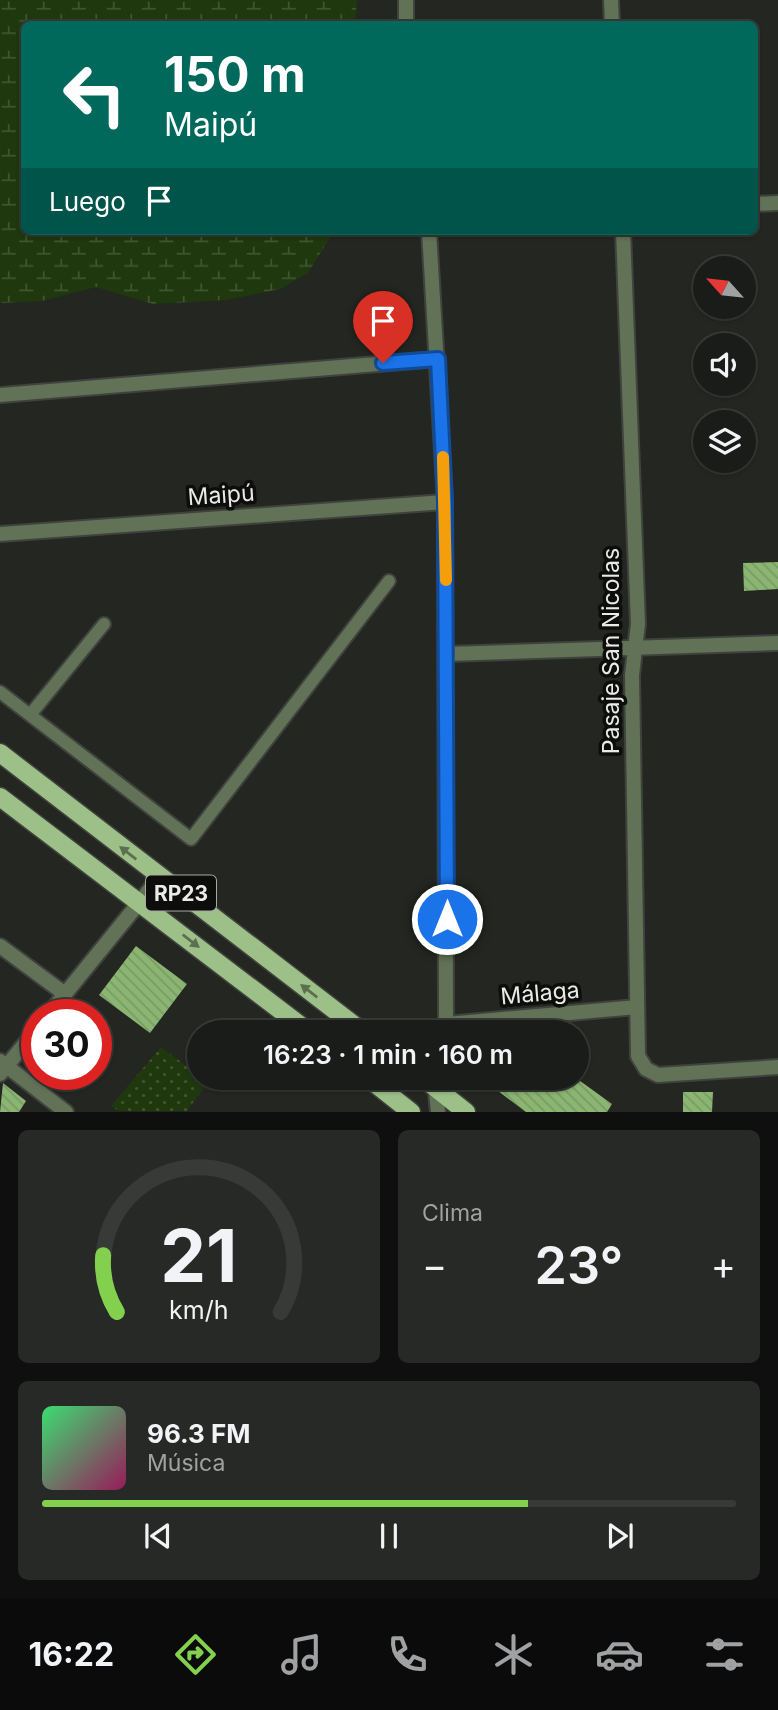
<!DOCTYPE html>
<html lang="es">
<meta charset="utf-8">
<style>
:root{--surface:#1a1c19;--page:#272926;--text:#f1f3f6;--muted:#9fa1a2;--line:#383a38;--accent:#83d04e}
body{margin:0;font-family:Inter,sans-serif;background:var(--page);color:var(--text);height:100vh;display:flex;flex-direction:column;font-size:26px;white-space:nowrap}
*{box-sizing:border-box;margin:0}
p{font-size:23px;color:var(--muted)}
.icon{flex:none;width:38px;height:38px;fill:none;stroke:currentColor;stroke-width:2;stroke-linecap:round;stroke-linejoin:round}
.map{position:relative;height:1112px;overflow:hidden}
.panel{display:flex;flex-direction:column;gap:18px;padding:18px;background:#0e0f0e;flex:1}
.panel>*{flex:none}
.banner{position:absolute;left:21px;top:21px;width:737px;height:214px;border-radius:10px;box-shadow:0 2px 5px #0004,0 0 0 2px var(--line);background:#00695c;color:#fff;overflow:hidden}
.needle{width:46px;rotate:297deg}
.buttons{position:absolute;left:693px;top:256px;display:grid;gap:14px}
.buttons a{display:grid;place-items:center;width:63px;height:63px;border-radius:50%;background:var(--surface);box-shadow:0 2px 5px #0004,0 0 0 2px var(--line);font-size:35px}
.speed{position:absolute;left:21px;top:999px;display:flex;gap:14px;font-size:35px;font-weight:700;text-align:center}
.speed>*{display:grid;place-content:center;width:91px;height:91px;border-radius:50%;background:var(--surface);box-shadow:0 2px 5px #0004,0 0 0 2px var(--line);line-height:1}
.speed .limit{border:10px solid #d22;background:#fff;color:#111}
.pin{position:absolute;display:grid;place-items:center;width:60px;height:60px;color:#fff;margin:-72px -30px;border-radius:50% 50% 50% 0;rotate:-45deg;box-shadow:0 0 7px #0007}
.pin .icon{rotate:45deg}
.me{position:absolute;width:77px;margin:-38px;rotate:0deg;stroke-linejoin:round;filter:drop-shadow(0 0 5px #0008)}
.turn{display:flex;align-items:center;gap:24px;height:147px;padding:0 28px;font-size:32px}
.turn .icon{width:91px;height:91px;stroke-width:2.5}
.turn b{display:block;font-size:49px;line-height:60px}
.then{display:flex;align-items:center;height:66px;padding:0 28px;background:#0003;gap:14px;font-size:26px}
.big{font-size:52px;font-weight:600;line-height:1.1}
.panel .tile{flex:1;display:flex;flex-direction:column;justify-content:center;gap:10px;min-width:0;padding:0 24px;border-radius:10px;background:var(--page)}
.panel .dial{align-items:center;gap:0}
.dial svg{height:182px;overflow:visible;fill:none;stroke:var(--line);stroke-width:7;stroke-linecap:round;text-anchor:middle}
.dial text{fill:var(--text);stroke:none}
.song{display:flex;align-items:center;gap:21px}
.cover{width:84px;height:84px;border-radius:10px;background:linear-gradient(135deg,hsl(140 70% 55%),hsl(330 70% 35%))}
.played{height:7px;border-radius:4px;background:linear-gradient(90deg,var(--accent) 70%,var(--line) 70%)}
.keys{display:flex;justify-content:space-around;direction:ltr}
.heat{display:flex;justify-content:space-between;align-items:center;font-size:38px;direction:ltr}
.panel .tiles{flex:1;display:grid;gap:18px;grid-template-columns:1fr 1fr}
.tile:last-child{grid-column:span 2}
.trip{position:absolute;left:187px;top:1020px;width:402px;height:70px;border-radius:35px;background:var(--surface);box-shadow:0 2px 5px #0004,0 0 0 2px var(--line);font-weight:600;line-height:70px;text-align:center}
.menu{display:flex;height:112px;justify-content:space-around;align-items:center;background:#0a0b0a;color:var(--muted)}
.menu .icon{width:49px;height:49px}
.menu .active{color:var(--accent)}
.menu b{font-size:32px;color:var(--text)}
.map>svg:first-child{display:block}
</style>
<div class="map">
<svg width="778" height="1112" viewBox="0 0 778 1112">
<defs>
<pattern id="grass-dots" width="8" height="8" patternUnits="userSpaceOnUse" patternTransform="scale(1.75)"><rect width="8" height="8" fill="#1f380e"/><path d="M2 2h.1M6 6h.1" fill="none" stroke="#405531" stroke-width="1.8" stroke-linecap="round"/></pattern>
<pattern id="wetland-marsh" width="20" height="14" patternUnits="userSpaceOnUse" patternTransform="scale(1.75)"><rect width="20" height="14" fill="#1f380e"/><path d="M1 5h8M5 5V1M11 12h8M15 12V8" fill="none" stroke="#405531"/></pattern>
<pattern id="building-back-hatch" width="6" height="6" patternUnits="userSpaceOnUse" patternTransform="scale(1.75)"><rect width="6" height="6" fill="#8bb672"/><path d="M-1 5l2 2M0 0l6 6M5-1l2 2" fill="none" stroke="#7a9a67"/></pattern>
</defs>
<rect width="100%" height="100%" fill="#232621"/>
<path fill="url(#grass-dots)" d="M 161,1047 L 208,1082 L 187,1111 L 119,1111 L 111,1106 Z"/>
<path fill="url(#wetland-marsh)" d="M 0,0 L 357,0 L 355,24 L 24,24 L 24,231 L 334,231 L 308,273 L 280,289 L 226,300 L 153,304 L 96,287 L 42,301 L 0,303 Z"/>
<path fill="url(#building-back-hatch)" d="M 778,562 L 778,589 L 744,591 L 743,563 Z
M 136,946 L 187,984 L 150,1033 L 99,995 Z
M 507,1078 L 576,1078 L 612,1104 L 607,1112 L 526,1112 L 498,1091 Z
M 3,1083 L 26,1101 L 19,1112 L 0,1112 Z
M 683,1092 L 713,1092 L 712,1112 L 683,1112 Z"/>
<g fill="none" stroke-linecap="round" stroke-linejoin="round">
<defs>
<path id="service" d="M 0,692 L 191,839 L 389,581
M 30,715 L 104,624"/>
<path id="minor" d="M 406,0 L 406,24
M 611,0 L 612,24
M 754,204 L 778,203
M 429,231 L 445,502 L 446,1032
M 623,231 L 638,624 L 632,675 L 638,1056 L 646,1069 L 658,1075 L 778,1067
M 0,395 L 438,359
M 0,534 L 445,502
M 447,654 L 778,643
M 0,946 L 65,994
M 48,1015 L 160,877
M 447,1024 L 637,1007
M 0,1061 L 66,1112
M 0,1074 L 37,1029
M 435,1083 L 438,1112"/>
<path id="primary" d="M 0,753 L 363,1032
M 0,797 L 309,1032
M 368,1078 L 411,1112
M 423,1078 L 466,1112"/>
</defs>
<use href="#service" stroke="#3f423d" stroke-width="16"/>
<use href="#minor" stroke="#3f423d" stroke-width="18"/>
<use href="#primary" stroke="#3f423d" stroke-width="21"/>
<use href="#service" stroke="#617257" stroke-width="12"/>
<use href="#minor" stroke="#617257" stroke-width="14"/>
<use href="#primary" stroke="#9cc087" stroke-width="18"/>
</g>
<defs><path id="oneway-solid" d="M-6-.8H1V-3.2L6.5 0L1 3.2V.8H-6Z" transform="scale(1.75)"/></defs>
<g fill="#5c7050">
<use href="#oneway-solid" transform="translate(128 853) rotate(-142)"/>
<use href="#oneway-solid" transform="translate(191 941) rotate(38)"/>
<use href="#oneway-solid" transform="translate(309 991) rotate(-142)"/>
</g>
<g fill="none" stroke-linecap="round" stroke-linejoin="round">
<defs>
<path id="route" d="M 383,363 L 438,359 L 445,502 L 447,919"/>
</defs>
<use href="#route" stroke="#114b97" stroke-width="18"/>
<use href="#route" stroke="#1a73e8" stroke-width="12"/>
<path stroke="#f59e0b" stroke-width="12" d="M 443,457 L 446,580"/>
</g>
<g text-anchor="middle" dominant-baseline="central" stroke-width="7" stroke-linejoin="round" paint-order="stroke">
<rect fill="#0d0e0c" stroke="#a7a9a6" stroke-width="2" x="146" y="875.5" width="70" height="35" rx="5"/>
<g font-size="21" font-weight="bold" fill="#e9ebe8">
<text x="181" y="893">RP23</text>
</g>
<g font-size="23" fill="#e9ebe8" stroke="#0d0e0c">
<text transform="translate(221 495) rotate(-4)">Maipú</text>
<text transform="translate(611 651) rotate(-90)">Pasaje San Nicolas</text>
<text transform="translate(540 993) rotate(-5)">Málaga</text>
</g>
</g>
</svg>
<div class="buttons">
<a><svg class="needle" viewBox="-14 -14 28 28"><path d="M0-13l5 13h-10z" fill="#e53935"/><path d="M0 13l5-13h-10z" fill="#9fa1a2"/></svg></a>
<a><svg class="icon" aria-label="sound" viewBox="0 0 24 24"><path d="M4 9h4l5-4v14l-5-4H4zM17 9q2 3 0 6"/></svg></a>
<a><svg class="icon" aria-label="layers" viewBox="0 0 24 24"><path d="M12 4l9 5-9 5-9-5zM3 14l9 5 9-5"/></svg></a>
</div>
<div class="speed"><div class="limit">30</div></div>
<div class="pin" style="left:383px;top:363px;background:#d93025"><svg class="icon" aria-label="arrive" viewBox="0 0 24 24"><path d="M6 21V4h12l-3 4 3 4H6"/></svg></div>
<svg class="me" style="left:447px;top:919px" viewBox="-20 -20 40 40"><circle r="17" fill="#1a73e8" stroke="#fff" stroke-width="3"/><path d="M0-11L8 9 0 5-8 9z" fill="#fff"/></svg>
<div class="trip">16:23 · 1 min · 160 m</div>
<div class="banner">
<div class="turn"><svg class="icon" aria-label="left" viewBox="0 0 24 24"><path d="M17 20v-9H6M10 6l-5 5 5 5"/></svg><div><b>150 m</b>Maipú</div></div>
<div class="then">Luego<svg class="icon" aria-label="arrive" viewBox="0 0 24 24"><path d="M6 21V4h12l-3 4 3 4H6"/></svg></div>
</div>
</div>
<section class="panel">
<div class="tiles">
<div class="tile dial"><svg viewBox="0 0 100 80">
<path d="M14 69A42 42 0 1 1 86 69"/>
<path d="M14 69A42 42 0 0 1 8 44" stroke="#83d04e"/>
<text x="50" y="56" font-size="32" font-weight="700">21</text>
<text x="50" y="72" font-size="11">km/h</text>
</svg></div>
<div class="tile"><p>Clima</p>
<div class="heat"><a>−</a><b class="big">23°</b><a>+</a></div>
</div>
<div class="tile">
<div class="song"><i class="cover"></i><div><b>96.3 FM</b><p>Música</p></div></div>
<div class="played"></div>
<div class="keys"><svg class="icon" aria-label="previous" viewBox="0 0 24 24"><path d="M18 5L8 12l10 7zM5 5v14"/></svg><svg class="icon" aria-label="pause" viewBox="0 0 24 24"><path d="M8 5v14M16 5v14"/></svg><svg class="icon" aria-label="next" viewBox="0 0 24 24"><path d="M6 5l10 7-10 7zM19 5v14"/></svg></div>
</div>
</div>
</section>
<nav class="menu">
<b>16:22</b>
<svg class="icon active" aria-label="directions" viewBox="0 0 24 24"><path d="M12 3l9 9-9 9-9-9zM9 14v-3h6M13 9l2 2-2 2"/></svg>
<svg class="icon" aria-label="music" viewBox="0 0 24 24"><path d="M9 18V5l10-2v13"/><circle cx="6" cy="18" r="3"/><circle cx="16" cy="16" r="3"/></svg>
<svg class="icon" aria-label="phone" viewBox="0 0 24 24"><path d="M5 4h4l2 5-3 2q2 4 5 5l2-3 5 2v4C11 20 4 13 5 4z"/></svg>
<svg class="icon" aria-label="climate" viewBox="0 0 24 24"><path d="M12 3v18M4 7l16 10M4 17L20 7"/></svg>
<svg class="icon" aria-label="car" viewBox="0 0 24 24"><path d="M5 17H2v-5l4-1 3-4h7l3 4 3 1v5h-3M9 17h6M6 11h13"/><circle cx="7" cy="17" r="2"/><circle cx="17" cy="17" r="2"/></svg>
<svg class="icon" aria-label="filters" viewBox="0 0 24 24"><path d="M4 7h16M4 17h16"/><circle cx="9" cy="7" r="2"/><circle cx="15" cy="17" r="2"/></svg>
</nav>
